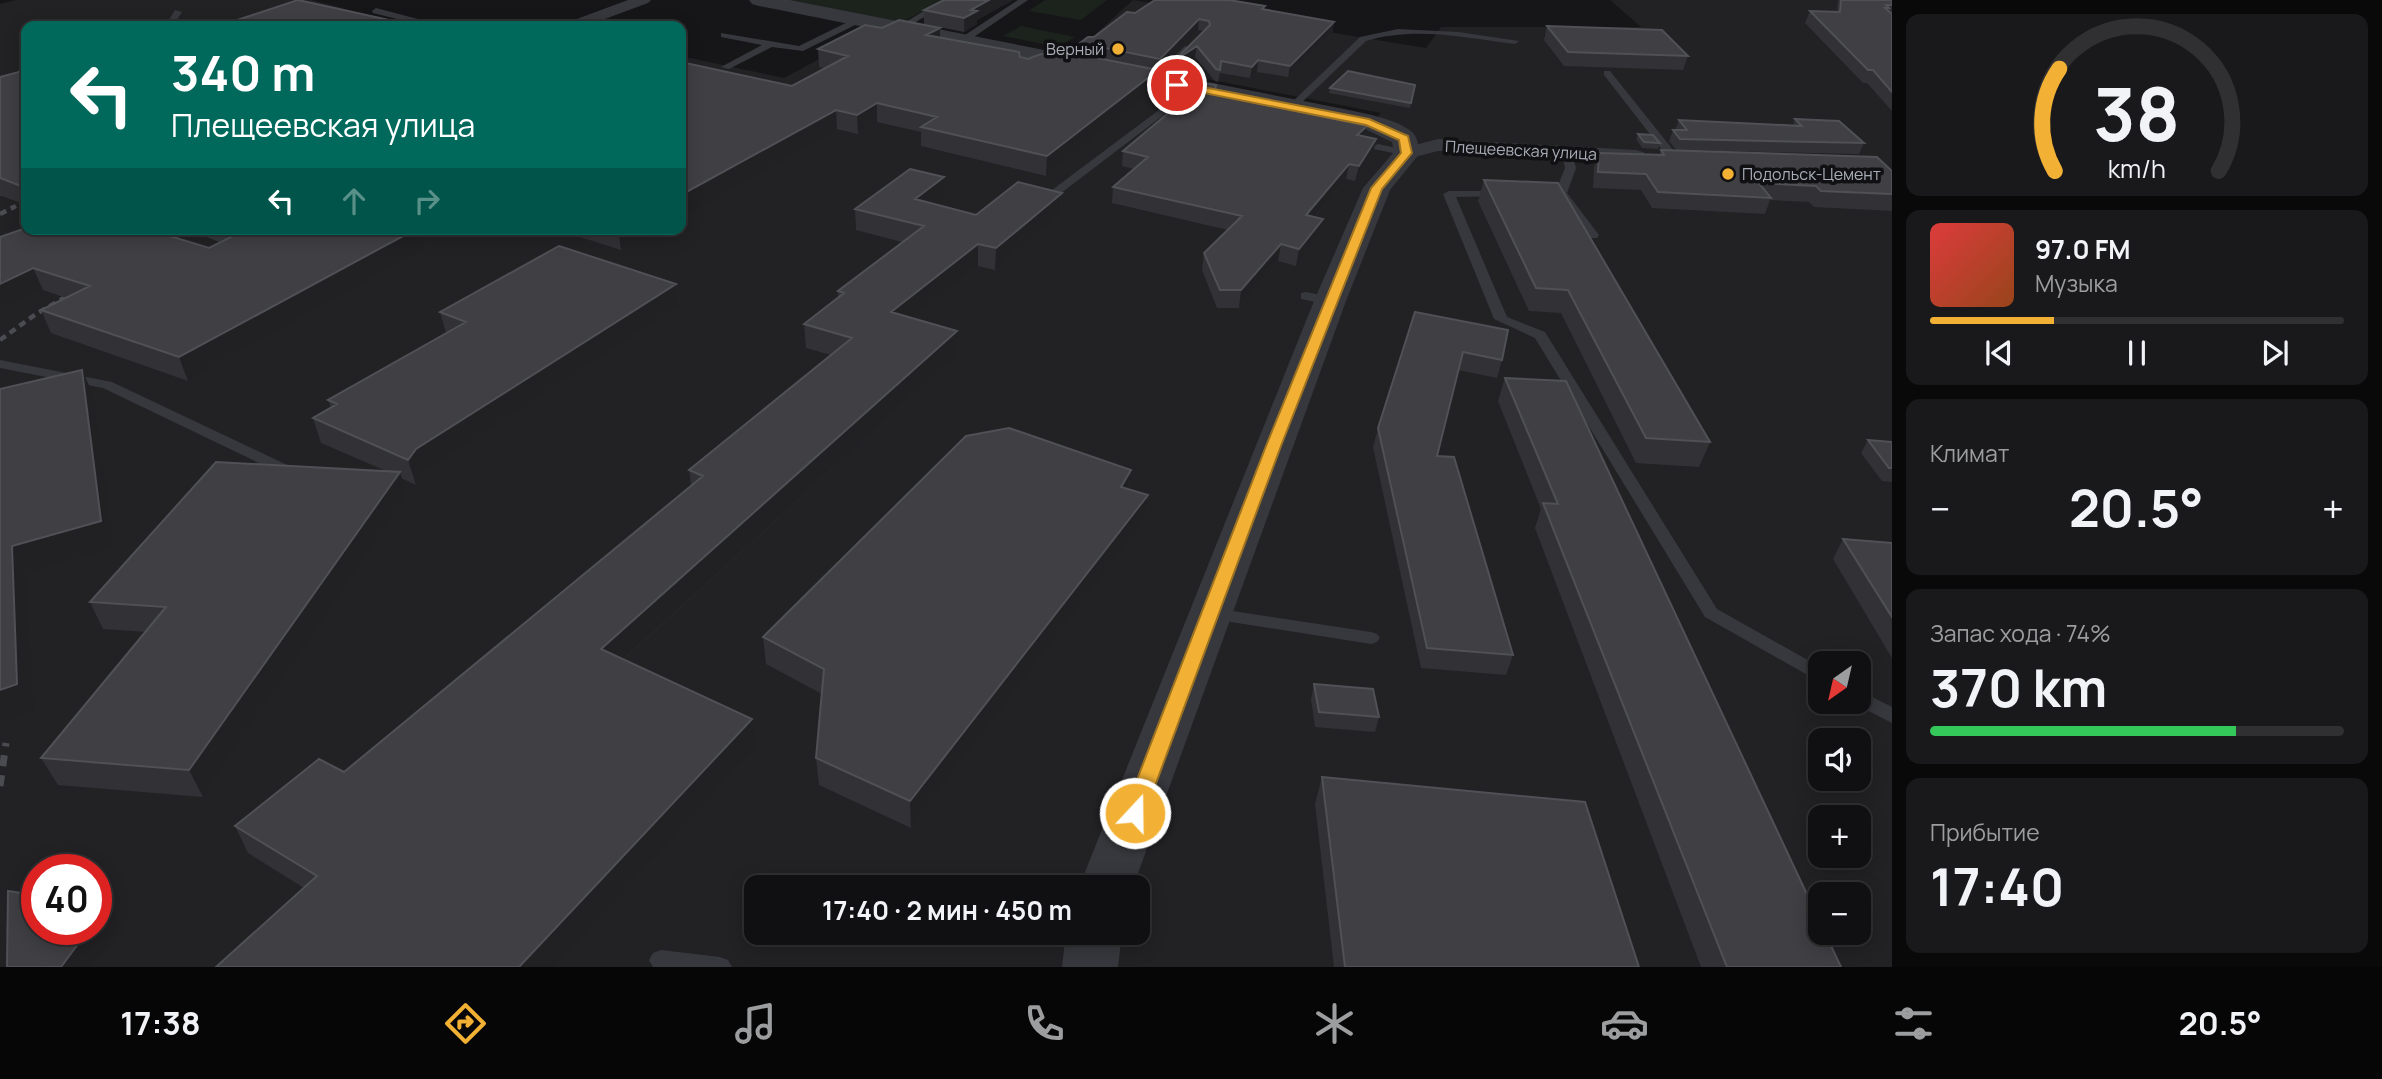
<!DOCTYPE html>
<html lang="ru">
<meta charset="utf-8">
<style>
:root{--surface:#101012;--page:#19191b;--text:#f1f3f6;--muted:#9c9d9f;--line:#303032;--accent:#f2b134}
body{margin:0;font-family:Manrope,sans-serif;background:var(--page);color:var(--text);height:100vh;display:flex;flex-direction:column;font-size:26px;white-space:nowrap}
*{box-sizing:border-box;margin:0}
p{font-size:23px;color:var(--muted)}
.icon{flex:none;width:38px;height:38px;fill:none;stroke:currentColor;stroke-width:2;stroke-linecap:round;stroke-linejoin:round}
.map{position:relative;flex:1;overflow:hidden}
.sheet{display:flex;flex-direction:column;gap:14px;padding:14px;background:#09090a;width:490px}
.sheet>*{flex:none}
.guide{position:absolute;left:21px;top:21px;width:665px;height:214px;border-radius:14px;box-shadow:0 4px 18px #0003,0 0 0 2px var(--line);background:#00695c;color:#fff;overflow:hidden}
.needle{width:46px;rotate:214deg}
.controls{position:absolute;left:1808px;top:651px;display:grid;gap:14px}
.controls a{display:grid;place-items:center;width:63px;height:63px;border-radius:14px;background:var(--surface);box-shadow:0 4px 18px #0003,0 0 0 2px var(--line);font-size:35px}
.speed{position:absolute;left:21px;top:854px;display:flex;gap:14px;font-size:35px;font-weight:700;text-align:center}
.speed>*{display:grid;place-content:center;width:91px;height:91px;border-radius:50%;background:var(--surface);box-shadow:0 4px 18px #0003,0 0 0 2px var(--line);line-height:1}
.speed .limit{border:10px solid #d22;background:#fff;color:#111}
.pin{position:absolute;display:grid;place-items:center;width:60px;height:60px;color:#fff;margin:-30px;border:4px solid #fff;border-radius:50%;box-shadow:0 2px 7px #0007}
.me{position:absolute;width:77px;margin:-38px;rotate:21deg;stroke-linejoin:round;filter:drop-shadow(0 0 5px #0008)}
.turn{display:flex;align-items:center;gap:24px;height:147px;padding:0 35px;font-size:32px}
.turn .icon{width:91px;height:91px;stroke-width:2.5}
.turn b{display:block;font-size:49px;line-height:60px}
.lanes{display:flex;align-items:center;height:66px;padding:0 35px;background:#0003;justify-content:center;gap:35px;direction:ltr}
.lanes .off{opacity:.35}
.big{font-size:52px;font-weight:700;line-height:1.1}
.sheet .widget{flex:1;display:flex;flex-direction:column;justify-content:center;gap:10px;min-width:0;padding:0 24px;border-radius:14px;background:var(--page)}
.sheet .dial{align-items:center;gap:0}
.dial svg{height:182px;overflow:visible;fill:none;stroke:var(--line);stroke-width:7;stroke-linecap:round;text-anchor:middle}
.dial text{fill:var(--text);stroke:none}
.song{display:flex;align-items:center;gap:21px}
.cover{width:84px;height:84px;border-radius:10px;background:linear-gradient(135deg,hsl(0 70% 55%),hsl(20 70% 35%))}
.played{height:7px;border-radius:4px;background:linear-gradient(90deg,var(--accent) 30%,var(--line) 30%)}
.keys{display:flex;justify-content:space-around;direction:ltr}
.heat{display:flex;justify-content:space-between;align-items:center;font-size:38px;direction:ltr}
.charge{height:10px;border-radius:5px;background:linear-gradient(90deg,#34c759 74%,var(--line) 0)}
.trip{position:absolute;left:744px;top:875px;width:406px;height:70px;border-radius:14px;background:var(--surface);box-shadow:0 4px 18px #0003,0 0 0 2px var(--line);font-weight:700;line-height:70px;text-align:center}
.dock{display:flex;height:112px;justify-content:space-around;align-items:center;background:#060607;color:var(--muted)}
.dock .icon{width:49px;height:49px}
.dock .on{color:var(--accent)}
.dock b{font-size:32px;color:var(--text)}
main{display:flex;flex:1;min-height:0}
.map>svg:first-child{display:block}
</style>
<main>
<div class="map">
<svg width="1892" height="967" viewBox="0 0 1892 967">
<rect width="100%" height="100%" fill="#161618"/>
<path fill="#222225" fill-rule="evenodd" d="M 16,0 L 312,0 L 410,26 L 26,26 L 26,229 L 681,229 L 681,56 L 784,78 L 860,37 L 1360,136 L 1381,113 L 1075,53 L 1133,0 L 1426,48 L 1441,27 L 1641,27 L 1610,0 L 1892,0 L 1892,967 L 0,967 L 0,4 ZM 1820,663 L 1858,663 L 1858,702 L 1820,702 ZM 1820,740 L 1858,740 L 1858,779 L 1820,779 ZM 1820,817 L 1858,817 L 1858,856 L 1820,856 ZM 37,870 L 96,870 L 96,929 L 37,929 ZM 756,887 L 1138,887 L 1138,933 L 756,933 ZM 1820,894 L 1858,894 L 1858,933 L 1820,933 Z"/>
<path fill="#1c231d" d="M 789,0 L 944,0 L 902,22 Z
M 1045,0 L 1107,0 L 1081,20 L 1029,11 Z
M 1021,26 L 1075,37 L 1058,47 L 1003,36 Z"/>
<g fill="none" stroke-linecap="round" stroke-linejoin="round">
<path fill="#37383d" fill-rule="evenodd" d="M 1018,0 L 1028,0 L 965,43 L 959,43 L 959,39 Z
M 932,6 L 939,8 L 911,25 L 904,23 Z
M 376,8 L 437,24 L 438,26 L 425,26 L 373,13 L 372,11 Z
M 175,10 L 182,12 L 173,26 L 165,26 Z
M 858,17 L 861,18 L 861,22 L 803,51 L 772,47 L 729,69 L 721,67 L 762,45 L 721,37 L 721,33 L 799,46 Z
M 1398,29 L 1458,32 L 1519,41 L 1515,44 C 1466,38 1415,26 1366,41 L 1296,108 L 1286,115 L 1278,115 L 1278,111 L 1290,104 L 1360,37 Z
M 1185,46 L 1192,48 L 1172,68 L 1164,83 L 1158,83 L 1156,81 L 1165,65 Z
M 1604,71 L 1610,71 L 1678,156 L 1678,160 L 1670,160 L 1604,75 Z
M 1191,86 L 1199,88 L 1048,203 L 1040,203 L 1040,199 Z
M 1378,144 L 1411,151 L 1412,153 L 1407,156 L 1374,149 L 1373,147 Z
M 1567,150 L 1572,153 L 1576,168 L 1567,193 L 1599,235 L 1597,238 L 1589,238 L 1555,193 L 1565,168 L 1562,153 Z
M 1499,191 L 1505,194 L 1503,196 L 1456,197 L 1507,317 L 1545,332 L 1717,609 L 1820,667 L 1820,682 L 1705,617 L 1535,338 L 1494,319 L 1443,194 L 1449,191 Z
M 186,229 L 204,229 L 231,238 L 243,235 L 249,239 L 230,246 Z
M 1306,292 L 1335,298 L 1336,301 L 1330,305 L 1301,299 L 1301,293 Z
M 0,360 L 112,382 L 300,471 L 302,474 L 300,477 L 288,477 L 103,388 L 0,368 Z
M 1212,608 L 1371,632 L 1377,634 L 1380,638 L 1377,642 L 1371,644 L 1206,618 L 1203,614 L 1206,610 Z
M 1858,690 L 1892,707 L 1892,723 L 1851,702 L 1858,702 Z
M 661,950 L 720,957 L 728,960 L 732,967 L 653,967 L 649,960 L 653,953 Z"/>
<path fill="#37383d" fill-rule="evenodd" d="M 628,0 L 651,0 L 648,3 L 586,26 L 564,26 L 566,23 Z
M 1438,139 L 1636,150 L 1643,152 L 1646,156 L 1643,160 L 1636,162 L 1472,151 L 1438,151 L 1407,159 L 1400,157 L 1397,153 L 1400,149 Z"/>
<path fill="#37383d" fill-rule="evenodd" d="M 749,0 L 790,0 L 1344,109 C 1366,114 1395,118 1412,132 C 1418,137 1418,146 1420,153 L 1390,190 L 1346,301 L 1133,887 L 1079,887 L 1314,301 L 1363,188 L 1394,152 L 1392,142 L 1361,127 L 1344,123 L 759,6 L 752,4 Z
M 1066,933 L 1122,933 L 1118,967 L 1062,967 Z"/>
<path stroke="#4a4c52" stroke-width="4.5" stroke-dasharray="7 5" stroke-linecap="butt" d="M 0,214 L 16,206
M 156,246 L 190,229
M 0,340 L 36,314 L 83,287"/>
<path stroke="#4a4c52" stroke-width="7" stroke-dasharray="11 9" stroke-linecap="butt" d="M 0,786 L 6,743"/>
</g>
<path fill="#323236" d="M 944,0 L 1013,0 L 977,20 L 977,24 L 964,32 L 924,24 L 924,10 Z
M 1838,0 L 1892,0 L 1892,111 L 1867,83 L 1863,83 L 1805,23 L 1810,11 L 1837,12 Z
M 1265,9 L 1334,22 L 1332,33 L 1288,77 L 1257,72 L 1250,78 L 1220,73 L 1218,82 L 1215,81 L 1195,57 L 1173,73 L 1174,61 L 1204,31 L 1198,30 L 1159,70 L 1079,54 L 1080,43 L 1094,37 L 1135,13 Z
M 1547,26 L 1688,56 L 1683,70 L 1564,66 L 1544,40 Z
M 882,28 L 940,28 L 940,38 L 1028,59 L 1055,56 L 1158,70 L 1157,88 L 1046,176 L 921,146 L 921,132 L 877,122 L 858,134 L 837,129 L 792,86 L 824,68 L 819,67 L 818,49 Z
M 26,66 L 26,205 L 2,196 L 0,196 L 0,77 L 19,72 Z
M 1216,85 L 1215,95 L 1376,139 L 1373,154 L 1355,181 L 1346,179 L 1315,217 L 1323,219 L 1320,235 L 1296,266 L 1278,261 L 1239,308 L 1217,308 L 1202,270 L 1204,253 L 1228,230 L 1112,203 L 1113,187 L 1134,169 L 1122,166 L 1123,151 Z
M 1415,85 L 1410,108 L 1329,93 L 1330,88 Z
M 1795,119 L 1864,143 L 1859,154 L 1676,150 L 1669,141 L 1673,130 L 1675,130 L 1679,120 L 1793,125 Z
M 1638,134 L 1660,143 L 1658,149 L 1642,148 L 1636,139 Z
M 1661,150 L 1892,171 L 1892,211 L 1814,207 L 1809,202 L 1770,200 L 1765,214 L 1652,208 L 1641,190 L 1593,188 L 1594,168 L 1599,153 L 1659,155 Z
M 944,177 L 944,198 L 935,204 L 976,215 L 1062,193 L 1061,214 L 995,270 L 978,266 L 913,318 L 957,355 L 624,659 L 755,746 L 304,888 L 248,853 L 235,826 L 344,772 L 691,485 L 689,470 L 831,355 L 806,348 L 804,324 L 838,298 L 838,291 L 902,242 L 856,230 L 855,209 Z
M 1484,180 L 1710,442 L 1699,467 L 1636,463 L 1561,313 L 1529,311 L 1478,201 Z
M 247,229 L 421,229 L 426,249 L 188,381 L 51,333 L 41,310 L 66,298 L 43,290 L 0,313 L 0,237 L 209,248 Z
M 555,229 L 659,229 L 621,250 Z
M 676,284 L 679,306 L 423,474 L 416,485 L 401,478 L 407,497 L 203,797 L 58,785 L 41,758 L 146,632 L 103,629 L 90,602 L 386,471 L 321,443 L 313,418 L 331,408 L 328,400 L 446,333 L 440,312 Z
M 1415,312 L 1502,360 L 1497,378 L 1458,370 L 1437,456 L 1513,655 L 1506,675 L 1421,668 L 1373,447 L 1378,428 Z
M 1505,378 L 1841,967 L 1701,967 L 1535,528 L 1541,509 L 1498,401 Z
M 1868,440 L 1892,442 L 1892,482 L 1882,481 L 1861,453 Z
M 1131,470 L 1129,489 L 1148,495 L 1145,521 L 911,828 L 819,785 L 816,758 L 822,694 L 766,664 L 763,637 Z
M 1843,539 L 1892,543 L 1892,658 L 1833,559 Z
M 1314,684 L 1379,717 L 1375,732 L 1315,727 L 1311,699 Z
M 1322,777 L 1639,967 L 1334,967 L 1315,804 Z"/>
<path fill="#212124" d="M 989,0 L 1013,0 L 977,20 L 977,24 L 964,32 L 964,18 L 971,10 Z
M 1199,19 L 1198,30 L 1159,70 L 1160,59 Z
M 398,22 L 400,26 L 386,26 Z
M 1334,22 L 1332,33 L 1288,77 L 1290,66 Z
M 940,28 L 940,45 L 926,35 Z
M 1197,46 L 1195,57 L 1173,73 L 1174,61 Z
M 1258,60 L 1257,72 L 1250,78 L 1252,67 Z
M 1158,70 L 1157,88 L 1046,176 L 1047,156 Z
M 877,103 L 877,122 L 858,134 L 857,115 Z
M 836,110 L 837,129 L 681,217 L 681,195 Z
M 1367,126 L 1364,141 L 1357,135 Z
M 1376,139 L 1373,154 L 1355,181 L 1359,166 Z
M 1349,164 L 1346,179 L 1303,231 L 1306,215 Z
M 944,177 L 944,198 L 915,220 L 915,199 Z
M 1062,193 L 1061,214 L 995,270 L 996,248 Z
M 1323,219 L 1320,235 L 1296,266 L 1299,249 Z
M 416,229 L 421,229 L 426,249 L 188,381 L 179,357 Z
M 618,229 L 659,229 L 621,250 Z
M 978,244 L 978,266 L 892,335 L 891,312 Z
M 1281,244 L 1278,261 L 1239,308 L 1241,290 Z
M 33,268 L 43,290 L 0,313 L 0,284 Z
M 676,284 L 679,306 L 423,474 L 416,485 L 408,460 L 416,449 Z
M 957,331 L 957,355 L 606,675 L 601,649 Z
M 82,370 L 93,394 L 113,547 L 26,572 L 33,711 L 0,722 L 0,690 L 12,546 Z
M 1131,470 L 1128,495 L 1121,487 Z
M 400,472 L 407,497 L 203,797 L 189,770 Z
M 1148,495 L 1145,521 L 911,828 L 910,801 Z
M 752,719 L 755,746 L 553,967 L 519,967 Z
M 108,904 L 121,925 L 91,967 L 61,967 L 89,929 L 96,929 L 96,919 Z"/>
<path fill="#3f3f44" stroke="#4f5156" stroke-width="2" d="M 298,0 L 398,22 L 386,26 L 219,26 Z
M 944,0 L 989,0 L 971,10 L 977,11 L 964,18 L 924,10 Z
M 1155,0 L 1229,0 L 1265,6 L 1262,9 L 1334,22 L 1290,66 L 1258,60 L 1252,67 L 1221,61 L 1220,70 L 1216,69 L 1197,46 L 1174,61 L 1210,25 L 1209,21 L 1199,19 L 1160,59 L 1080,43 L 1088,37 L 1094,37 L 1127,12 L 1135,13 Z
M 1841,0 L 1892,0 L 1892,5 L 1886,5 L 1889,8 L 1885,8 L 1892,14 L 1892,92 L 1873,70 L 1868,70 L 1810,11 L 1840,12 Z
M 899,20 L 940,28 L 926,35 L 1019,52 L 1020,57 L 1028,59 L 1041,54 L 1055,56 L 1062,51 L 1158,70 L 1047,156 L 921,127 L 937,117 L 877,103 L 857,115 L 836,110 L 681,195 L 681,62 L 792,86 L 848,56 L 818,49 L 865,25 L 882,28 Z
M 1547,26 L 1662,30 L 1688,56 L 1568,52 Z
M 26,66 L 26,188 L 0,178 L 0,77 L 19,72 L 21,68 Z
M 1348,71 L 1415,85 L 1411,103 L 1330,88 Z
M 1204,83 L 1216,85 L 1214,94 L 1367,126 L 1357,135 L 1376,139 L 1359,166 L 1349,164 L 1306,215 L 1323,219 L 1299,249 L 1281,244 L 1241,290 L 1220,290 L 1204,253 L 1242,216 L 1113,187 L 1148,157 L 1123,151 Z
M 1795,119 L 1839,121 L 1864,143 L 1680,139 L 1673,130 L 1687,130 L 1679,120 L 1802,126 Z
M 1638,134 L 1653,135 L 1660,143 L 1644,142 Z
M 1661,150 L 1877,157 L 1892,171 L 1892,194 L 1821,191 L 1816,186 L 1759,183 L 1771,198 L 1658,192 L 1646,174 L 1598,172 L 1599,153 L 1664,155 Z
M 910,169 L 944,177 L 915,199 L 976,215 L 1018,182 L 1062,193 L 996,248 L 978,244 L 891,312 L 957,331 L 601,649 L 752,719 L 519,967 L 216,967 L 317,876 L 235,826 L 319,759 L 344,772 L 703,476 L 689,470 L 852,338 L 804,324 L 844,293 L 838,291 L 924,226 L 855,209 Z
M 1484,180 L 1558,183 L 1710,442 L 1646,438 L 1568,290 L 1536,288 Z
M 26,228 L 26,229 L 147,229 L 209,248 L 247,229 L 416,229 L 179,357 L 41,310 L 90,286 L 33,268 L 0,284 L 0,237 Z
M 559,246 L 676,284 L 416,449 L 408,460 L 313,418 L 337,404 L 328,400 L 466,322 L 440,312 Z
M 1415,312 L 1508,330 L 1502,360 L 1463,352 L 1437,456 L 1454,457 L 1513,655 L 1427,648 L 1378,428 Z
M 82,370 L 101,521 L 12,546 L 17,684 L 0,690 L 0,389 Z
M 1505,378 L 1566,381 L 1820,922 L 1820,933 L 1825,933 L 1841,967 L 1727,967 L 1543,503 L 1558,504 Z
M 1009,428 L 1131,470 L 1121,487 L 1148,495 L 910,801 L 816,758 L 824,669 L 763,637 L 966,436 Z
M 1868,440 L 1892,442 L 1892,468 L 1889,468 Z
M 216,462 L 400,472 L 189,770 L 41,758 L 166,607 L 90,602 Z
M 1843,539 L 1892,543 L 1892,617 Z
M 1314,684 L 1373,689 L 1379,717 L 1319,712 Z
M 1322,777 L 1585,802 L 1639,967 L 1345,967 Z
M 8,891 L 37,895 L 37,929 L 89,929 L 61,967 L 7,967 Z
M 96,902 L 108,904 L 96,919 Z"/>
<path fill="#f2b134" stroke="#9d7322" stroke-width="2" d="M 1177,82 L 1369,119 L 1408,136 L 1412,153 L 1382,189 L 1281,446 L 1145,813 L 1142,819 L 1135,821 L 1127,819 L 1124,813 L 1266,446 L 1371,188 L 1401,153 L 1399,140 L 1366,125 L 1174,87 L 1174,82 Z"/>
<g fill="#f2b134" stroke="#111113" stroke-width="2.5">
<circle cx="1118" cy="49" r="7"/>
<circle cx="1728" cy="174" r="7"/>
</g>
<g text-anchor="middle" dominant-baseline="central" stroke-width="7" stroke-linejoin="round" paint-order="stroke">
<g font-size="16" fill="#a8adb8" stroke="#111113" text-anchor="end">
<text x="1104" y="49">Верный</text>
<text x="1742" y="174" text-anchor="start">Подольск-Цемент</text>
</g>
<g font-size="16" fill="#a8adb8" stroke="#111113">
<text transform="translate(1521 150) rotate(3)">Плещеевская улица</text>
</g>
</g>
</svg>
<div class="controls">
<a><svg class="needle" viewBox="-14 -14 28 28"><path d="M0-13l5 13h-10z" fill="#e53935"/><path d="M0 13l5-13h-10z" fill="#9c9d9f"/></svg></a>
<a><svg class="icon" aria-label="sound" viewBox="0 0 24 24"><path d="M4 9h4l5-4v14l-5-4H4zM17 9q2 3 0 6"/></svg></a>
<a>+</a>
<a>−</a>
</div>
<div class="speed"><div class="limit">40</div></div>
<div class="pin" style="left:1177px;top:85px;background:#d93025"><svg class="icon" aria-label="arrive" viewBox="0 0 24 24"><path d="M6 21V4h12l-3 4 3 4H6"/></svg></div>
<svg class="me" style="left:1135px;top:813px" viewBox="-20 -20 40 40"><circle r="17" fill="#f2b134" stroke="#fff" stroke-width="3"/><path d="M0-11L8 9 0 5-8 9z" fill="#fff"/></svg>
<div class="trip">17:40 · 2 мин · 450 m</div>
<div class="guide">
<div class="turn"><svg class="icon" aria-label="left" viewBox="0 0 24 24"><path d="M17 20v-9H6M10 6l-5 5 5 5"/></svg><div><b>340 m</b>Плещеевская улица</div></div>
<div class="lanes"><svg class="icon" aria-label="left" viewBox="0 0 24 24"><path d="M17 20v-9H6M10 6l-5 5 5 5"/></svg><svg class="icon off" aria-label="ahead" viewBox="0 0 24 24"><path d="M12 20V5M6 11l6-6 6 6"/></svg><svg class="icon off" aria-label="right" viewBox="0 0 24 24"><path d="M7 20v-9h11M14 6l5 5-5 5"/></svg></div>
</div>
</div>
<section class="sheet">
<div class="widget dial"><svg viewBox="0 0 100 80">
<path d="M14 69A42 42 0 1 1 86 69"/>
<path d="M14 69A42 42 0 0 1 16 24" stroke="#f2b134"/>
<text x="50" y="56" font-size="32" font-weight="700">38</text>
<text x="50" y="72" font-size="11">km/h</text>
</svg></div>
<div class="widget">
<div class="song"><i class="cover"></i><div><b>97.0 FM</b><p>Музыка</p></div></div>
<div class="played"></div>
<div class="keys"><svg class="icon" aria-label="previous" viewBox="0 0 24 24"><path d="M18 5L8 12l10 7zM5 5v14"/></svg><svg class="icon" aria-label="pause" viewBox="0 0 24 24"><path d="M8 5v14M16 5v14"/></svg><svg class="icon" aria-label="next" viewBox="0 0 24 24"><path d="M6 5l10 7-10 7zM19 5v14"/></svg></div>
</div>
<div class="widget"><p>Климат</p>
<div class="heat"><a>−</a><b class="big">20.5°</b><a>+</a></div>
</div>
<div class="widget"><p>Запас хода · 74%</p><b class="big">370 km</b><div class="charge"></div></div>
<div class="widget"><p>Прибытие</p><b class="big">17:40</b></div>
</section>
</main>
<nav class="dock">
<b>17:38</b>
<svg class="icon on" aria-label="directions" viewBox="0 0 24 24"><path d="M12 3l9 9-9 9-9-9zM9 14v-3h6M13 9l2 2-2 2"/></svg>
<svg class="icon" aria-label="music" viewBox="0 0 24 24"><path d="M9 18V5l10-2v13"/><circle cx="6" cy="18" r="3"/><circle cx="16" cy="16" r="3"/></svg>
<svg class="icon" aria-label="phone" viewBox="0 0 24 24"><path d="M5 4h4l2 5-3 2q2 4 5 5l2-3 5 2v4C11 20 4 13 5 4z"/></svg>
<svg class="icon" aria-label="climate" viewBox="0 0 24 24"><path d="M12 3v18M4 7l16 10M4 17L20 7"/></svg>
<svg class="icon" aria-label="car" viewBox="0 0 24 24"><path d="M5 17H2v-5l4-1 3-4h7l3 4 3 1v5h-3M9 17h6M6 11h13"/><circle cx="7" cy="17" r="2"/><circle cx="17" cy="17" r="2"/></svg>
<svg class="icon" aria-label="filters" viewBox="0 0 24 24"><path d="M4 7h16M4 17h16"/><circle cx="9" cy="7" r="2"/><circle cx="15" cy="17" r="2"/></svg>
<b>20.5°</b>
</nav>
